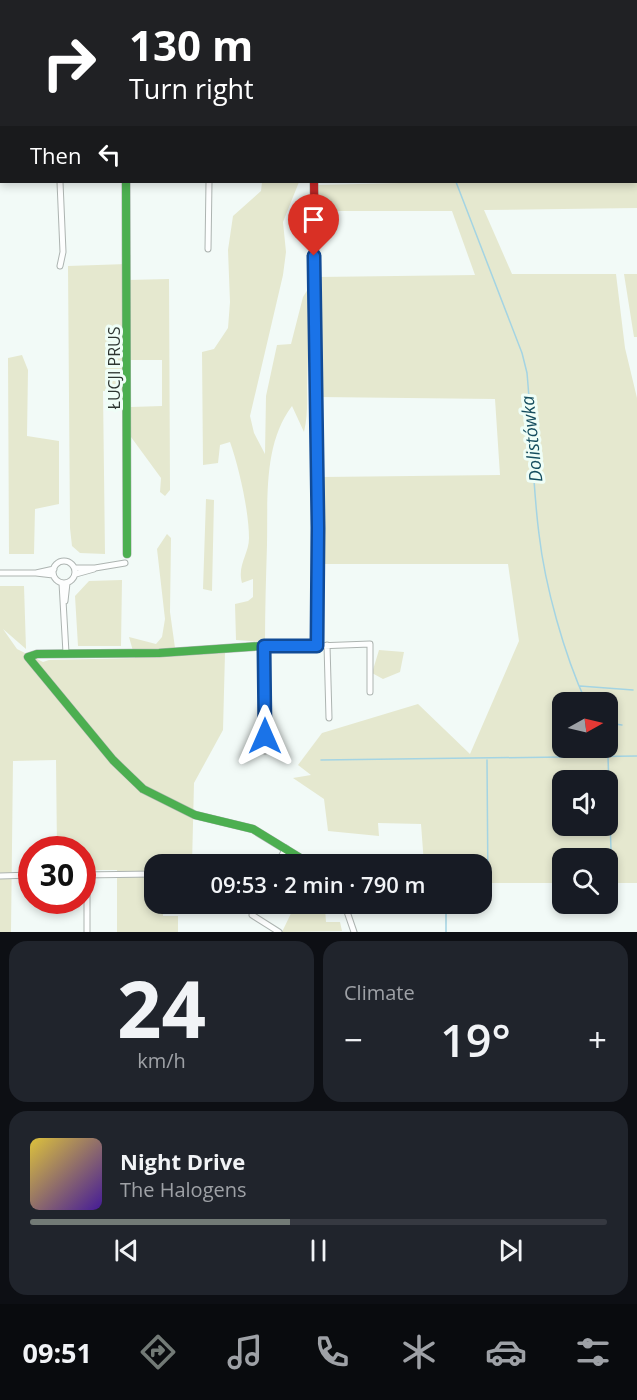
<!DOCTYPE html>
<meta charset="utf-8">
<style>
:root{--surface:#171b24;--page:#20242c;--text:#f1f3f6;--muted:#9ea1a6;--line:#363941;--accent:#727a76}
body{margin:0;font-family:"Open Sans",sans-serif;background:var(--page);color:var(--text);height:100vh;display:flex;flex-direction:column;font-size:22px;white-space:nowrap}
*{box-sizing:border-box;margin:0}
p{font-size:20px;color:var(--muted)}
.icon{flex:none;width:33px;height:33px;fill:none;stroke:currentColor;stroke-width:2;stroke-linecap:round;stroke-linejoin:round}
.map{position:relative;height:932px;overflow:hidden}
.panel{display:flex;flex-direction:column;gap:9px;padding:9px;background:#0d0f14;flex:1}
.panel>*{flex:none}
.guide{position:absolute;left:0px;top:0px;width:638px;height:183px;box-shadow:0 3px 9px #0003;background:#202124;color:#fff;overflow:hidden}
.needle{width:39px;rotate:82deg}
.tools{position:absolute;left:552px;top:692px;display:grid;gap:12px}
.tools a{display:grid;place-items:center;width:66px;height:66px;border-radius:12px;background:var(--surface);box-shadow:0 3px 9px #0003;font-size:30px}
.speed{position:absolute;left:18px;top:836px;display:flex;gap:12px;font-size:30px;font-weight:700;text-align:center}
.speed>*{display:grid;place-content:center;width:78px;height:78px;border-radius:50%;background:var(--surface);box-shadow:0 3px 9px #0003;line-height:1}
.speed .limit{border:9px solid #d22;background:#fff;color:#111}
.pin{position:absolute;display:grid;place-items:center;width:51px;height:51px;color:#fff;margin:-62px -26px;border-radius:50% 50% 50% 0;rotate:-45deg;box-shadow:0 0 6px #0007}
.pin .icon{rotate:45deg}
.me{position:absolute;width:66px;margin:-33px;rotate:0deg;stroke-linejoin:round;filter:drop-shadow(0 0 4px #0008)}
.turn{display:flex;align-items:center;gap:21px;height:126px;padding:0 30px;font-size:27px}
.turn .icon{width:78px;height:78px;stroke-width:2.5}
.turn b{display:block;font-size:42px;line-height:51px}
.then{display:flex;align-items:center;height:57px;padding:0 30px;background:#0003;gap:12px;font-size:22px}
.big{font-size:45px;font-weight:600;line-height:1.1}
.panel .tile{flex:1;display:flex;flex-direction:column;justify-content:center;gap:9px;min-width:0;padding:0 21px;border-radius:18px;background:var(--page)}
.panel .dial{align-items:center;gap:0}
.dial b{font-size:78px;line-height:1}
.song{display:flex;align-items:center;gap:18px}
.cover{width:72px;height:72px;border-radius:9px;background:linear-gradient(135deg,hsl(50 70% 55%),hsl(260 70% 35%))}
.played{height:6px;border-radius:3px;background:linear-gradient(90deg,var(--accent) 45%,var(--line) 45%)}
.keys{display:flex;justify-content:space-around;direction:ltr}
.heat{display:flex;justify-content:space-between;align-items:center;font-size:33px;direction:ltr}
.panel .tiles{flex:1;display:grid;gap:9px;grid-template-columns:1fr 1fr}
.tile:last-child{grid-column:span 2}
.trip{position:absolute;left:144px;top:854px;width:348px;height:60px;border-radius:18px;background:var(--surface);box-shadow:0 3px 9px #0003;font-weight:600;line-height:60px;text-align:center}
.menu{display:flex;height:96px;justify-content:space-around;align-items:center;background:#090b0e;color:var(--muted)}
.menu .icon{width:42px;height:42px}
.menu .current{color:var(--accent)}
.menu b{font-size:27px;color:var(--text)}
.map>svg:first-child{display:block}
</style>
<div class="map">
<svg width="637" height="932" viewBox="0 0 637 932">
<rect width="100%" height="100%" fill="#f2faf7"/>
<path fill="#e5e8cf" fill-rule="evenodd" d="M 262,182 L 299,182 L 283,222 L 286,252 L 283,275 L 250,416 L 254,433 L 265,454 L 266,396 L 277,345 L 291,344 L 303,297 L 308,289 C 310,322 308,353 307,385 C 307,402 308,415 304,432 L 292,406 C 263,444 268,500 267,545 C 266,577 265,610 265,642 L 236,640 L 235,604 L 248,601 L 253,597 L 253,579 L 242,583 C 237,565 249,554 249,538 C 249,512 239,467 230,442 L 220,445 L 218,463 L 203,465 L 202,352 L 214,349 L 228,328 L 230,302 L 228,250 L 233,216 L 261,191 Z
M 441,182 L 637,182 L 637,208 L 484,210 L 512,274 L 616,274 L 625,348 L 637,398 L 637,883 L 608,883 L 608,858 L 562,858 L 562,883 L 482,883 L 482,864 L 424,864 L 421,824 L 378,823 L 379,836 L 328,831 L 324,799 L 293,778 L 311,775 L 298,765 L 322,733 L 418,704 L 470,754 L 519,641 L 508,564 L 322,564 L 323,477 L 500,475 L 495,399 L 320,397 L 318,277 L 475,275 L 452,211 L 318,211 L 318,185 ZM 562,702 L 608,702 L 608,747 L 562,747 ZM 562,780 L 608,780 L 608,825 L 562,825 Z
M 127,264 L 127,280 L 169,279 L 170,490 L 165,496 L 160,492 L 161,478 L 131,437 L 131,407 L 162,406 L 162,360 L 124,360 L 124,391 L 103,391 L 105,554 L 80,553 L 72,546 L 70,528 L 68,266 Z
M 624,274 L 637,274 L 637,337 L 634,337 Z
M 22,355 L 28,370 L 27,436 L 59,441 L 59,504 L 35,509 L 34,554 L 9,554 L 8,358 Z
M 206,499 L 214,500 L 212,591 L 203,589 Z
M 167,534 L 171,538 L 170,612 L 176,655 L 225,653 L 223,730 L 194,783 L 192,864 L 154,864 L 154,903 L 163,903 L 163,916 L 178,916 L 178,932 L 117,932 L 117,870 L 83,870 L 82,849 L 57,849 L 56,760 L 13,761 L 11,932 L 0,932 L 0,586 L 24,586 L 26,649 L 3,629 L 17,649 L 43,662 L 49,660 L 135,658 L 129,637 L 156,644 L 162,637 L 165,619 L 157,549 Z
M 122,580 L 121,646 L 78,646 L 75,596 L 89,581 Z
M 379,650 L 404,652 L 400,672 L 383,679 L 372,673 Z
M 296,903 L 334,903 L 335,907 L 325,908 L 326,922 L 340,922 L 342,931 L 282,932 Z"/>
<g fill="none" stroke-linecap="round" stroke-linejoin="round">
<path stroke="#a4d4e3" stroke-width="1.5" d="M 317,0 L 317,2
M 456,182 L 522,353 L 527,373 C 532,426 532,480 539,534 C 545,586 564,654 586,702
M 580,686 L 633,690
M 608,723 L 622,725
M 599,747 L 601,756
M 608,757 L 612,881
M 321,760 L 637,756
M 487,760 L 488,888
M 482,893 L 488,893 L 488,891
M 446,932 L 446,903"/>
<defs>
<path id="street" d="M 194,0 L 195,2
M 484,0 L 484,2
M 543,0 L 543,2
M 393,2 L 393,0
M 620,2 L 620,0
M 636,7 L 637,7
M 0,21 L 2,21
M 0,153 L 2,153
M 208,249 L 209,182
M 60,266 L 63,252 L 60,182
M53 572a11 11 0 1 1 22 0a11 11 0 1 1-22 0Z
M 75,568 L 95,568 L 125,563
M 0,573 L 36,573 L 53,575
M 36,573 L 54,569
M 76,574 L 94,569
M 62,583 L 66,653
M 65,601 L 67,583
M 327,645 L 329,718
M 264,646 L 265,751
M 317,646 L 370,644 L 370,692
M 277,864 L 286,848
M 82,875 L 154,874
M 0,876 L 32,875
M 256,903 L 252,915 L 279,932
M 344,903 L 354,932
M 87,932 L 87,875"/>
<path id="fast" d="M 126,182 L 127,554
M 310,864 L 253,829 L 195,815 L 143,789 L 113,760 L 28,657 L 37,654 L 159,653 L 276,645 L 317,646 L 317,465"/>
<path id="jam" d="M 314,182 L 317,465"/>
</defs>
<use href="#street" stroke="#adb4b1" stroke-width="7"/>
<use href="#fast" stroke="#adb4b1" stroke-width="9"/>
<use href="#jam" stroke="#adb4b1" stroke-width="9"/>
<use href="#street" stroke="#fdfefe" stroke-width="5"/>
<use href="#fast" stroke="#4caf50" stroke-width="8"/>
<use href="#jam" stroke="#c62828" stroke-width="8"/>
</g>
<g fill="none" stroke-linecap="round" stroke-linejoin="round">
<defs>
<path id="route" d="M 265,736 L 264,646 L 317,646 L 318,528 L 314,256"/>
</defs>
<use href="#route" stroke="#114b97" stroke-width="15"/>
<use href="#route" stroke="#1a73e8" stroke-width="10"/>
</g>
<g text-anchor="middle" dominant-baseline="central" stroke-width="6" stroke-linejoin="round" paint-order="stroke">
<g font-size="16" fill="#2d3531" stroke="#effef7">
<text transform="translate(114 368) rotate(-90)">ŁUCJI PRUS</text>
</g>
<g font-size="18" font-style="italic" fill="#154d5e" stroke="#effef7">
<text transform="translate(531 439) rotate(-96)">Dolistówka</text>
</g>
</g>
</svg>
<div class="tools">
<a><svg class="needle" viewBox="-14 -14 28 28"><path d="M0-13l5 13h-10z" fill="#e53935"/><path d="M0 13l5-13h-10z" fill="#9ea1a6"/></svg></a>
<a><svg class="icon" aria-label="sound" viewBox="0 0 24 24"><path d="M4 9h4l5-4v14l-5-4H4zM17 9q2 3 0 6"/></svg></a>
<a><svg class="icon" aria-label="search" viewBox="0 0 24 24"><circle cx="10" cy="10" r="6"/><path d="M15 15l6 6"/></svg></a>
</div>
<div class="speed"><div class="limit">30</div></div>
<div class="pin" style="left:314px;top:256px;background:#d93025"><svg class="icon" aria-label="arrive" viewBox="0 0 24 24"><path d="M6 21V4h12l-3 4 3 4H6"/></svg></div>
<svg class="me" style="left:265px;top:736px" viewBox="-20 -20 40 40"><path d="M0-17L14 15 0 8-14 15z" fill="#1a73e8" stroke="#fff" stroke-width="4"/></svg>
<div class="trip">09:53 · 2 min · 790 m</div>
<div class="guide">
<div class="turn"><svg class="icon" aria-label="right" viewBox="0 0 24 24"><path d="M7 20v-9h11M14 6l5 5-5 5"/></svg><div><b>130 m</b>Turn right</div></div>
<div class="then">Then<svg class="icon" aria-label="left" viewBox="0 0 24 24"><path d="M17 20v-9H6M10 6l-5 5 5 5"/></svg></div>
</div>
</div>
<section class="panel">
<div class="tiles">
<div class="tile dial"><b>24</b><p>km/h</p></div>
<div class="tile"><p>Climate</p>
<div class="heat"><a>−</a><b class="big">19°</b><a>+</a></div>
</div>
<div class="tile">
<div class="song"><i class="cover"></i><div><b>Night Drive</b><p>The Halogens</p></div></div>
<div class="played"></div>
<div class="keys"><svg class="icon" aria-label="previous" viewBox="0 0 24 24"><path d="M18 5L8 12l10 7zM5 5v14"/></svg><svg class="icon" aria-label="pause" viewBox="0 0 24 24"><path d="M8 5v14M16 5v14"/></svg><svg class="icon" aria-label="next" viewBox="0 0 24 24"><path d="M6 5l10 7-10 7zM19 5v14"/></svg></div>
</div>
</div>
</section>
<nav class="menu">
<b>09:51</b>
<svg class="icon current" aria-label="directions" viewBox="0 0 24 24"><path d="M12 3l9 9-9 9-9-9zM9 14v-3h6M13 9l2 2-2 2"/></svg>
<svg class="icon" aria-label="music" viewBox="0 0 24 24"><path d="M9 18V5l10-2v13"/><circle cx="6" cy="18" r="3"/><circle cx="16" cy="16" r="3"/></svg>
<svg class="icon" aria-label="phone" viewBox="0 0 24 24"><path d="M5 4h4l2 5-3 2q2 4 5 5l2-3 5 2v4C11 20 4 13 5 4z"/></svg>
<svg class="icon" aria-label="climate" viewBox="0 0 24 24"><path d="M12 3v18M4 7l16 10M4 17L20 7"/></svg>
<svg class="icon" aria-label="car" viewBox="0 0 24 24"><path d="M5 17H2v-5l4-1 3-4h7l3 4 3 1v5h-3M9 17h6M6 11h13"/><circle cx="7" cy="17" r="2"/><circle cx="17" cy="17" r="2"/></svg>
<svg class="icon" aria-label="filters" viewBox="0 0 24 24"><path d="M4 7h16M4 17h16"/><circle cx="9" cy="7" r="2"/><circle cx="15" cy="17" r="2"/></svg>
</nav>
